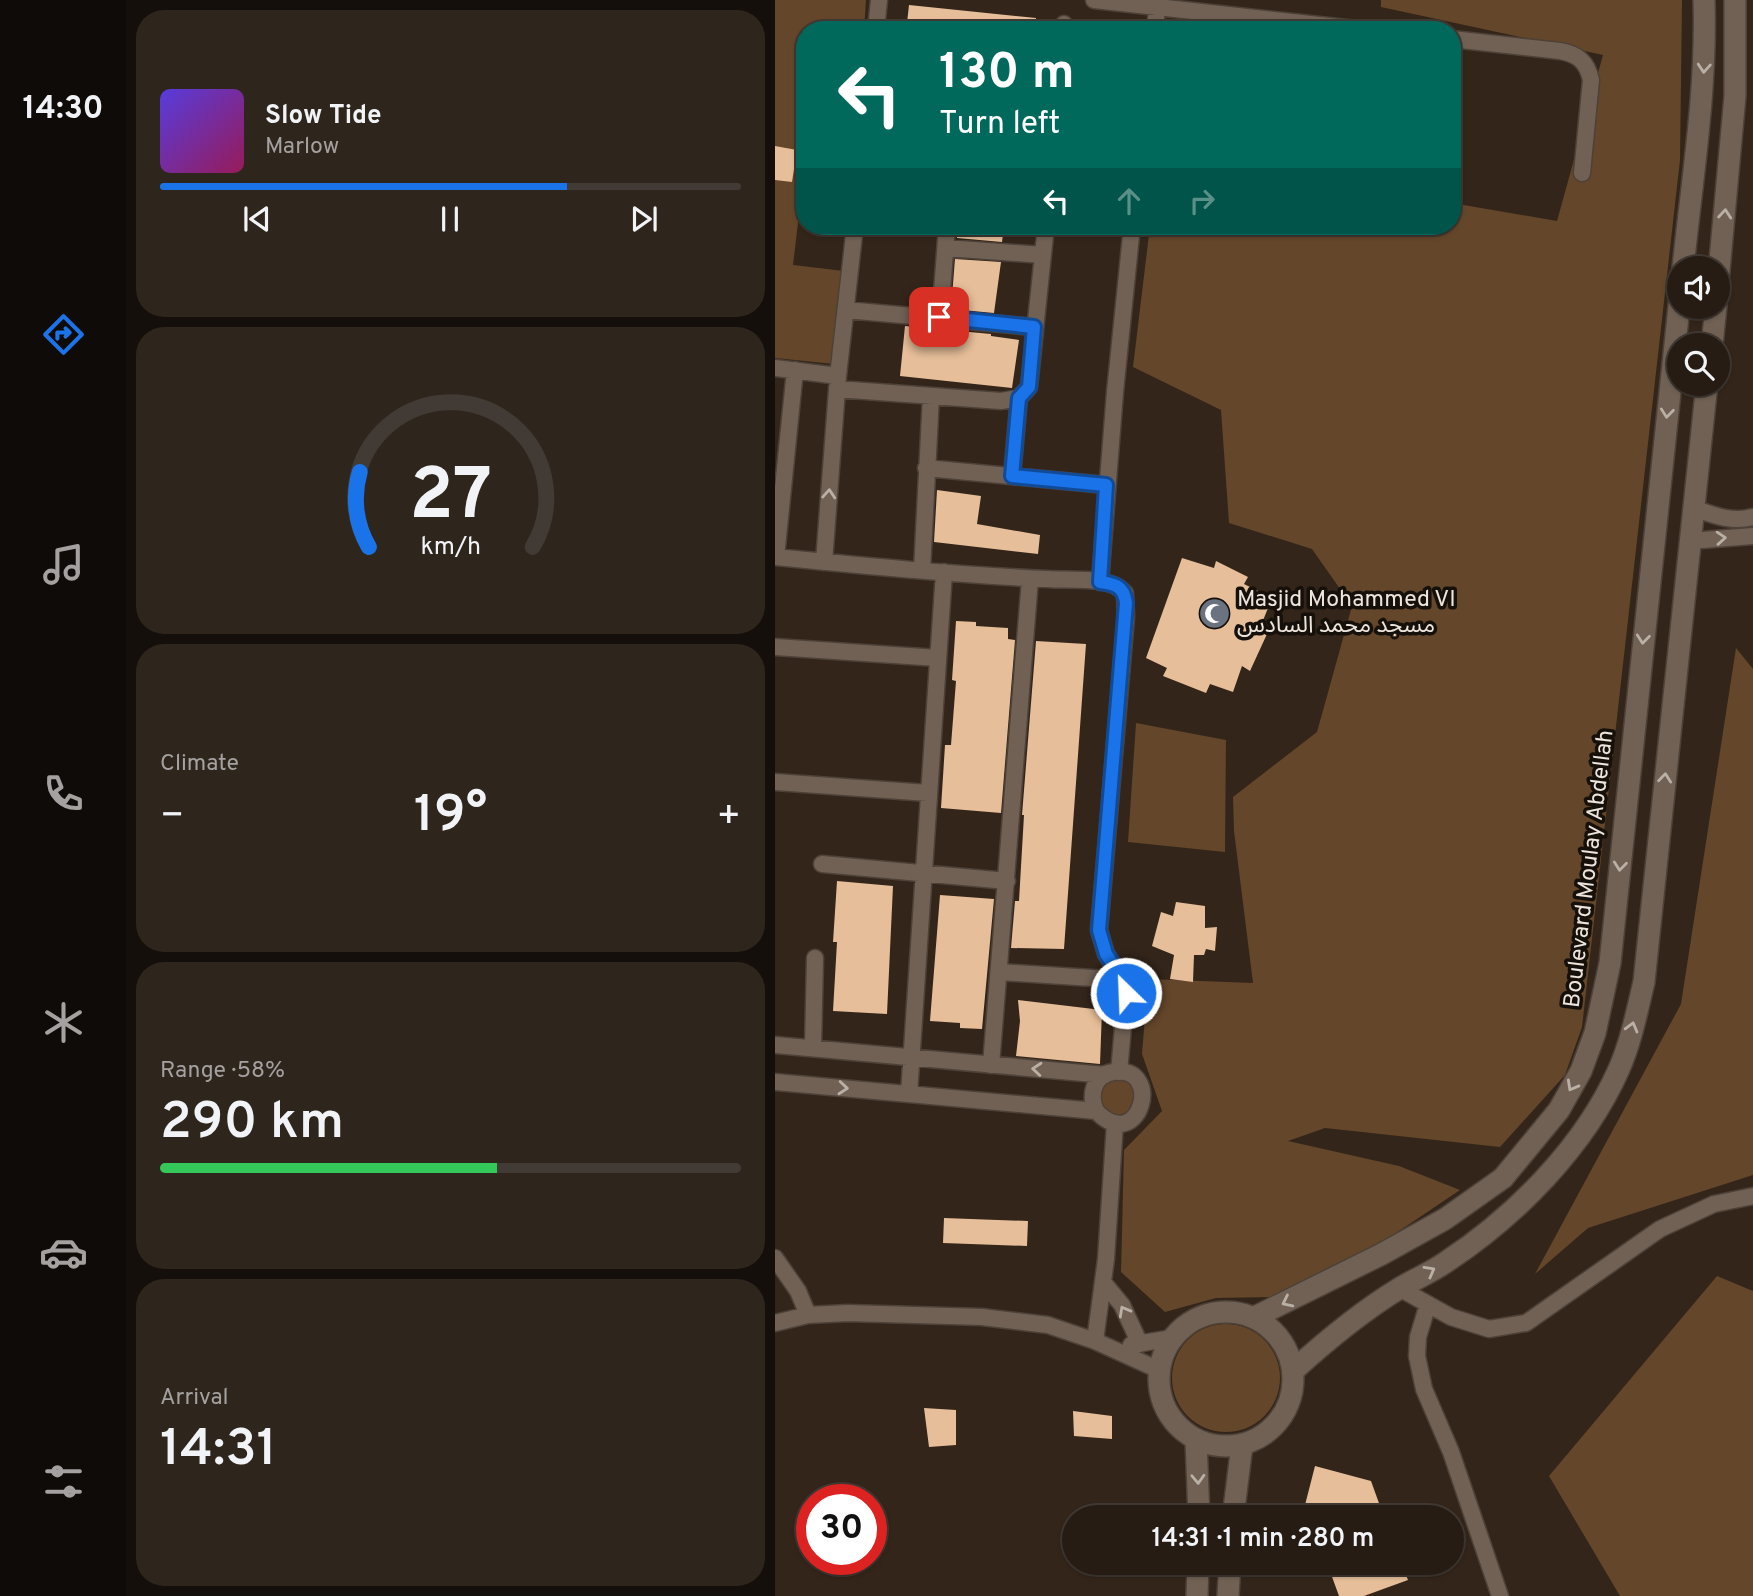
<!DOCTYPE html>
<meta charset="utf-8">
<style>
:root{--surface:#261c14;--page:#2e251d;--text:#f1f3f6;--muted:#a4a1a0;--line:#423a34;--accent:#1a73e8}
body{margin:0;font-family:Overpass,"Noto Sans Arabic",sans-serif;background:var(--page);color:var(--text);height:100vh;display:flex;flex-direction:column;font-size:26px;white-space:nowrap}
*{box-sizing:border-box;margin:0}
p{font-size:23px;color:var(--muted)}
.icon{flex:none;width:38px;height:38px;fill:none;stroke:currentColor;stroke-width:2;stroke-linecap:round;stroke-linejoin:round}
.map{position:relative;flex:1;overflow:hidden}
.sheet{display:flex;flex-direction:column;gap:10px;padding:10px;background:#150f0b;width:649px}
.sheet>*{flex:none}
.guide{position:absolute;left:21px;top:21px;width:665px;height:214px;border-radius:28px;box-shadow:0 2px 5px #0004,0 0 0 2px var(--line);background:#00695c;color:#fff;overflow:hidden}
.buttons{position:absolute;left:892px;top:256px;display:grid;gap:14px}
.buttons a{display:grid;place-items:center;width:63px;height:63px;border-radius:50%;background:var(--surface);box-shadow:0 2px 5px #0004,0 0 0 2px var(--line);font-size:35px}
.speed{position:absolute;left:21px;top:1484px;display:flex;gap:14px;font-size:35px;font-weight:700;text-align:center}
.speed>*{display:grid;place-content:center;width:91px;height:91px;border-radius:50%;background:var(--surface);box-shadow:0 2px 5px #0004,0 0 0 2px var(--line);line-height:1}
.speed .limit{border:10px solid #d22;background:#fff;color:#111}
.pin{position:absolute;display:grid;place-items:center;width:60px;height:60px;color:#fff;margin:-30px;border-radius:14px;box-shadow:0 4px 10px #0006}
.me{position:absolute;width:77px;margin:-38px;rotate:336deg;stroke-linejoin:round;filter:drop-shadow(0 0 5px #0008)}
.turn{display:flex;align-items:center;gap:24px;height:147px;padding:0 28px;font-size:32px}
.turn .icon{width:91px;height:91px;stroke-width:2.5}
.turn b{display:block;font-size:49px;line-height:60px}
.lanes{display:flex;align-items:center;height:66px;padding:0 28px;background:#0003;justify-content:center;gap:35px;direction:ltr}
.lanes .off{opacity:.35}
.big{font-size:52px;font-weight:600;line-height:1.1}
.sheet .widget{flex:1;display:flex;flex-direction:column;justify-content:center;gap:10px;min-width:0;padding:0 24px;border-radius:28px;background:var(--page)}
.sheet .dial{align-items:center;gap:0}
.dial svg{height:182px;overflow:visible;fill:none;stroke:var(--line);stroke-width:7;stroke-linecap:round;text-anchor:middle}
.dial text{fill:var(--text);stroke:none}
.song{display:flex;align-items:center;gap:21px}
.cover{width:84px;height:84px;border-radius:10px;background:linear-gradient(135deg,hsl(250 70% 55%),hsl(330 70% 35%))}
.played{height:7px;border-radius:4px;background:linear-gradient(90deg,var(--accent) 70%,var(--line) 70%)}
.keys{display:flex;justify-content:space-around;direction:ltr}
.heat{display:flex;justify-content:space-between;align-items:center;font-size:38px;direction:ltr}
.charge{height:10px;border-radius:5px;background:linear-gradient(90deg,#34c759 58%,var(--line) 0)}
.trip{position:absolute;left:287px;top:1505px;width:402px;height:70px;border-radius:35px;background:var(--surface);box-shadow:0 2px 5px #0004,0 0 0 2px var(--line);font-weight:600;line-height:70px;text-align:center}
main{display:flex;flex:1;min-height:0}
.menu{display:flex;flex-direction:column;width:126px;justify-content:space-around;align-items:center;background:#0f0b08;color:var(--muted)}
.menu .icon{width:49px;height:49px}
.menu .current{color:var(--accent)}
.menu b{font-size:32px;color:var(--text)}
.map>svg:first-child{display:block}
</style>
<main>
<nav class="menu">
<b>14:30</b>
<svg class="icon current" aria-label="directions" viewBox="0 0 24 24"><path d="M12 3l9 9-9 9-9-9zM9 14v-3h6M13 9l2 2-2 2"/></svg>
<svg class="icon" aria-label="music" viewBox="0 0 24 24"><path d="M9 18V5l10-2v13"/><circle cx="6" cy="18" r="3"/><circle cx="16" cy="16" r="3"/></svg>
<svg class="icon" aria-label="phone" viewBox="0 0 24 24"><path d="M5 4h4l2 5-3 2q2 4 5 5l2-3 5 2v4C11 20 4 13 5 4z"/></svg>
<svg class="icon" aria-label="climate" viewBox="0 0 24 24"><path d="M12 3v18M4 7l16 10M4 17L20 7"/></svg>
<svg class="icon" aria-label="car" viewBox="0 0 24 24"><path d="M5 17H2v-5l4-1 3-4h7l3 4 3 1v5h-3M9 17h6M6 11h13"/><circle cx="7" cy="17" r="2"/><circle cx="17" cy="17" r="2"/></svg>
<svg class="icon" aria-label="filters" viewBox="0 0 24 24"><path d="M4 7h16M4 17h16"/><circle cx="9" cy="7" r="2"/><circle cx="15" cy="17" r="2"/></svg>
</nav>
<section class="sheet">
<div class="widget">
<div class="song"><i class="cover"></i><div><b>Slow Tide</b><p>Marlow</p></div></div>
<div class="played"></div>
<div class="keys"><svg class="icon" aria-label="previous" viewBox="0 0 24 24"><path d="M18 5L8 12l10 7zM5 5v14"/></svg><svg class="icon" aria-label="pause" viewBox="0 0 24 24"><path d="M8 5v14M16 5v14"/></svg><svg class="icon" aria-label="next" viewBox="0 0 24 24"><path d="M6 5l10 7-10 7zM19 5v14"/></svg></div>
</div>
<div class="widget dial"><svg viewBox="0 0 100 80">
<path d="M14 69A42 42 0 1 1 86 69"/>
<path d="M14 69A42 42 0 0 1 10 36" stroke="#1a73e8"/>
<text x="50" y="56" font-size="32" font-weight="700">27</text>
<text x="50" y="72" font-size="11">km/h</text>
</svg></div>
<div class="widget"><p>Climate</p>
<div class="heat"><a>−</a><b class="big">19°</b><a>+</a></div>
</div>
<div class="widget"><p>Range · 58%</p><b class="big">290 km</b><div class="charge"></div></div>
<div class="widget"><p>Arrival</p><b class="big">14:31</b></div>
</section>
<div class="map">
<svg width="978" height="1596" viewBox="0 0 978 1596">
<rect width="100%" height="100%" fill="#33251a"/>
<path fill="#64462a" d="M 0,0 L 91,0 L 89,30 L 30,30 L 30,206 L 25,206 L 18,265 L 69,271 L 59,364 L 0,358 Z
M 606,0 L 907,0 L 905,160 L 807,1027 L 790,1075 L 725,1147 L 550,1128 L 513,1141 L 624,1166 L 685,1190 L 596,1250 L 501,1297 L 441,1298 L 390,1312 L 346,1272 L 349,1150 L 387,1111 L 367,1054 L 373,979 L 478,983 L 459,831 L 458,797 L 542,732 L 577,606 L 537,549 L 454,523 L 446,410 L 358,367 L 375,226 L 677,226 L 677,203 L 782,221 L 828,55 L 606,7 Z
M 961,648 L 978,669 L 978,1175 L 813,1228 L 760,1274 L 906,1004 Z
M 361,723 L 451,740 L 450,852 L 353,842 Z
M324 1097a18 18 0 1 1 36 0a18 18 0 1 1-36 0Z
M 942,1276 L 978,1291 L 978,1596 L 845,1596 L 774,1476 Z
M397 1378a54 54 0 1 1 108 0a54 54 0 1 1-108 0Z"/>
<path fill="#e6be99" d="M 134,5 L 261,18 L 260,30 L 188,30 L 132,23 Z
M 0,146 L 22,150 L 17,182 L 0,180 Z
M 182,226 L 229,226 L 227,242 L 182,238 Z
M 180,259 L 226,262 L 219,313 L 176,309 Z
M 130,326 L 216,334 L 216,336 L 244,340 L 237,388 L 125,376 Z
M 162,490 L 206,496 L 202,524 L 265,535 L 263,554 L 159,542 Z
M 407,558 L 439,568 L 441,561 L 473,577 L 469,584 L 497,598 L 485,628 L 492,634 L 475,671 L 467,666 L 458,692 L 435,684 L 431,693 L 388,676 L 392,668 L 371,658 Z
M 181,621 L 201,622 L 201,626 L 233,628 L 233,639 L 240,640 L 226,813 L 166,808 L 170,745 L 176,745 L 181,681 L 177,680 Z
M 261,641 L 311,644 L 289,949 L 236,948 L 240,901 L 244,901 L 249,815 L 247,815 Z
M 62,881 L 118,886 L 112,1014 L 58,1011 L 62,942 L 58,942 Z
M 165,895 L 219,899 L 207,1029 L 185,1028 L 185,1023 L 155,1021 Z
M 401,902 L 430,906 L 430,928 L 442,927 L 440,951 L 431,949 L 429,955 L 419,955 L 418,982 L 395,979 L 399,955 L 377,946 L 386,912 L 398,916 Z
M 243,1000 L 327,1010 L 325,1064 L 241,1056 L 245,1021 Z
M 169,1218 L 253,1221 L 252,1246 L 168,1243 Z
M 149,1408 L 181,1410 L 181,1445 L 154,1447 Z
M 298,1411 L 337,1416 L 337,1439 L 299,1436 Z
M 540,1466 L 596,1481 L 609,1517 L 535,1517 L 530,1505 Z
M 552,1563 L 626,1563 L 633,1580 L 589,1596 L 564,1596 Z"/>
<g fill="none" stroke-linecap="round" stroke-linejoin="round">
<defs>
<path id="street" d="M 319,0 L 382,7 L 380,30
M 382,7 L 590,30
M 101,30 L 104,0
M 289,30 L 289,24
M 677,39 L 785,51 C 803,54 812,62 816,80 L 807,173
M 171,248 L 268,255
M 71,310 L 259,327
M 165,317 L 172,226
M 0,368 L 63,376
M 62,389 L 226,401 L 244,398 L 254,387 L 271,226
M 151,468 L 331,485
M 237,476 L 244,398
M 918,508 C 938,515 957,523 978,517
M 915,541 L 978,536
M 0,557 C 91,566 182,575 273,579 C 295,581 334,575 350,593 L 351,617 L 324,930 L 331,954 L 348,980 L 351,993 L 344,1072
M 1,557 L 20,370
M 49,562 L 63,376 L 80,226
M 147,570 L 156,396
M 325,582 L 340,392 L 357,226
M 0,647 L 163,658
M 0,782 L 153,793
M 47,864 L 232,881
M 225,972 L 348,980
M 0,1045 L 330,1075
M 38,1048 L 40,958
M 216,1065 L 255,579
M 0,1082 L 321,1111 C 365,1157 390,1064 338,1072 C 318,1075 314,1096 321,1111
M 134,1094 L 169,572
M 0,1258 L 23,1291 L 33,1315
M 328,1282 L 347,1305 L 365,1344
M 624,1288 L 676,1317 L 714,1329 L 751,1323 L 885,1229 L 939,1204 L 978,1196
M 653,1304 L 643,1337 L 642,1356 L 649,1389 L 676,1452 L 725,1596
M 0,1323 L 33,1315 L 73,1313 L 207,1317 L 273,1325 L 320,1341 L 384,1370
M 320,1341 L 331,1259 L 340,1123
M 356,1345 L 397,1338"/>
<path id="secondary" d="M 908,268 C 917,179 932,90 929,0
M 943,282 L 960,96 L 960,0
M 937,345 L 941,306
M384 1379a67 67 0 1 1 134 0a67 67 0 1 1-134 0Z
M 480,1317 L 607,1254 L 670,1219 L 728,1178 L 784,1110 L 806,1071 L 820,1033 L 835,963 L 905,297
M 519,1370 C 552,1340 587,1311 625,1288 C 640,1279 657,1272 671,1262 C 741,1216 810,1146 844,1069 C 856,1042 862,1011 869,982 L 932,383
M 421,1440 L 424,1517
M 458,1517 L 467,1445
M 422,1596 L 423,1563
M 453,1596 L 455,1563"/>
</defs>
<use href="#street" stroke="#4d4138" stroke-width="19"/>
<use href="#secondary" stroke="#4d4138" stroke-width="24"/>
<use href="#street" stroke="#706154" stroke-width="16"/>
<use href="#secondary" stroke="#706154" stroke-width="21"/>
</g>
<defs><path id="oneway-chevron" d="M-2-3.5L2.5 0L-2 3.5" fill="none" stroke-width="1.6" stroke-linecap="round" stroke-linejoin="round" transform="scale(1.75)"/></defs>
<g stroke="#bbb0a6">
<use href="#oneway-chevron" transform="translate(929 68) rotate(94)"/>
<use href="#oneway-chevron" transform="translate(950 214) rotate(-85)"/>
<use href="#oneway-chevron" transform="translate(892 413) rotate(96)"/>
<use href="#oneway-chevron" transform="translate(54 494) rotate(-86)"/>
<use href="#oneway-chevron" transform="translate(946 538) rotate(-4)"/>
<use href="#oneway-chevron" transform="translate(868 639) rotate(96)"/>
<use href="#oneway-chevron" transform="translate(890 778) rotate(-84)"/>
<use href="#oneway-chevron" transform="translate(845 866) rotate(96)"/>
<use href="#oneway-chevron" transform="translate(857 1027) rotate(-75)"/>
<use href="#oneway-chevron" transform="translate(262 1069) rotate(-175)"/>
<use href="#oneway-chevron" transform="translate(797 1086) rotate(119)"/>
<use href="#oneway-chevron" transform="translate(68 1088) rotate(5)"/>
<use href="#oneway-chevron" transform="translate(655 1271) rotate(-29)"/>
<use href="#oneway-chevron" transform="translate(512 1302) rotate(154)"/>
<use href="#oneway-chevron" transform="translate(349 1311) rotate(-119)"/>
<use href="#oneway-chevron" transform="translate(423 1479) rotate(88)"/>
</g>
<g fill="none" stroke-linecap="round" stroke-linejoin="round">
<defs>
<path id="route" d="M 164,317 L 259,327 L 254,387 L 244,398 L 237,476 L 331,485 L 325,582 C 340,584 349,586 351,603 L 324,930 L 331,954 L 348,980 L 351,993"/>
</defs>
<use href="#route" stroke="#114b97" stroke-width="18"/>
<use href="#route" stroke="#1a73e8" stroke-width="12"/>
</g>
<defs>
<symbol id="mosque-disc" viewBox="-11 -11 22 22"><circle r="9.5" fill="#6b7280" stroke="#16100b"/><path d="M3.5-4.9A6 6 0 1 0 3.5 4.9A5 5 0 1 1 3.5-4.9Z" fill="#fff"/></symbol>
</defs>
<g fill-rule="evenodd">
<use href="#mosque-disc" x="422" y="596" width="35" height="35"/>
</g>
<g text-anchor="middle" dominant-baseline="central" stroke-width="7" stroke-linejoin="round" paint-order="stroke">
<g font-size="23" fill="#ede4dc" stroke="#16100b" text-anchor="start">
<text x="462" y="600">Masjid Mohammed VI<tspan x="462" dy="26">مسجد محمد السادس</tspan></text>
</g>
<g font-size="23" fill="#ede4dc" stroke="#16100b">
<text transform="translate(815 869) rotate(-83)">Boulevard Moulay Abdellah</text>
</g>
</g>
</svg>
<div class="buttons">
<a><svg class="icon" aria-label="sound" viewBox="0 0 24 24"><path d="M4 9h4l5-4v14l-5-4H4zM17 9q2 3 0 6"/></svg></a>
<a><svg class="icon" aria-label="search" viewBox="0 0 24 24"><circle cx="10" cy="10" r="6"/><path d="M15 15l6 6"/></svg></a>
</div>
<div class="speed"><div class="limit">30</div></div>
<div class="pin" style="left:164px;top:317px;background:#d93025"><svg class="icon" aria-label="arrive" viewBox="0 0 24 24"><path d="M6 21V4h12l-3 4 3 4H6"/></svg></div>
<svg class="me" style="left:351px;top:993px" viewBox="-20 -20 40 40"><circle r="17" fill="#1a73e8" stroke="#fff" stroke-width="3"/><path d="M0-11L8 9 0 5-8 9z" fill="#fff"/></svg>
<div class="trip">14:31 · 1 min · 280 m</div>
<div class="guide">
<div class="turn"><svg class="icon" aria-label="left" viewBox="0 0 24 24"><path d="M17 20v-9H6M10 6l-5 5 5 5"/></svg><div><b>130 m</b>Turn left</div></div>
<div class="lanes"><svg class="icon" aria-label="left" viewBox="0 0 24 24"><path d="M17 20v-9H6M10 6l-5 5 5 5"/></svg><svg class="icon off" aria-label="ahead" viewBox="0 0 24 24"><path d="M12 20V5M6 11l6-6 6 6"/></svg><svg class="icon off" aria-label="right" viewBox="0 0 24 24"><path d="M7 20v-9h11M14 6l5 5-5 5"/></svg></div>
</div>
</div>
</main>
